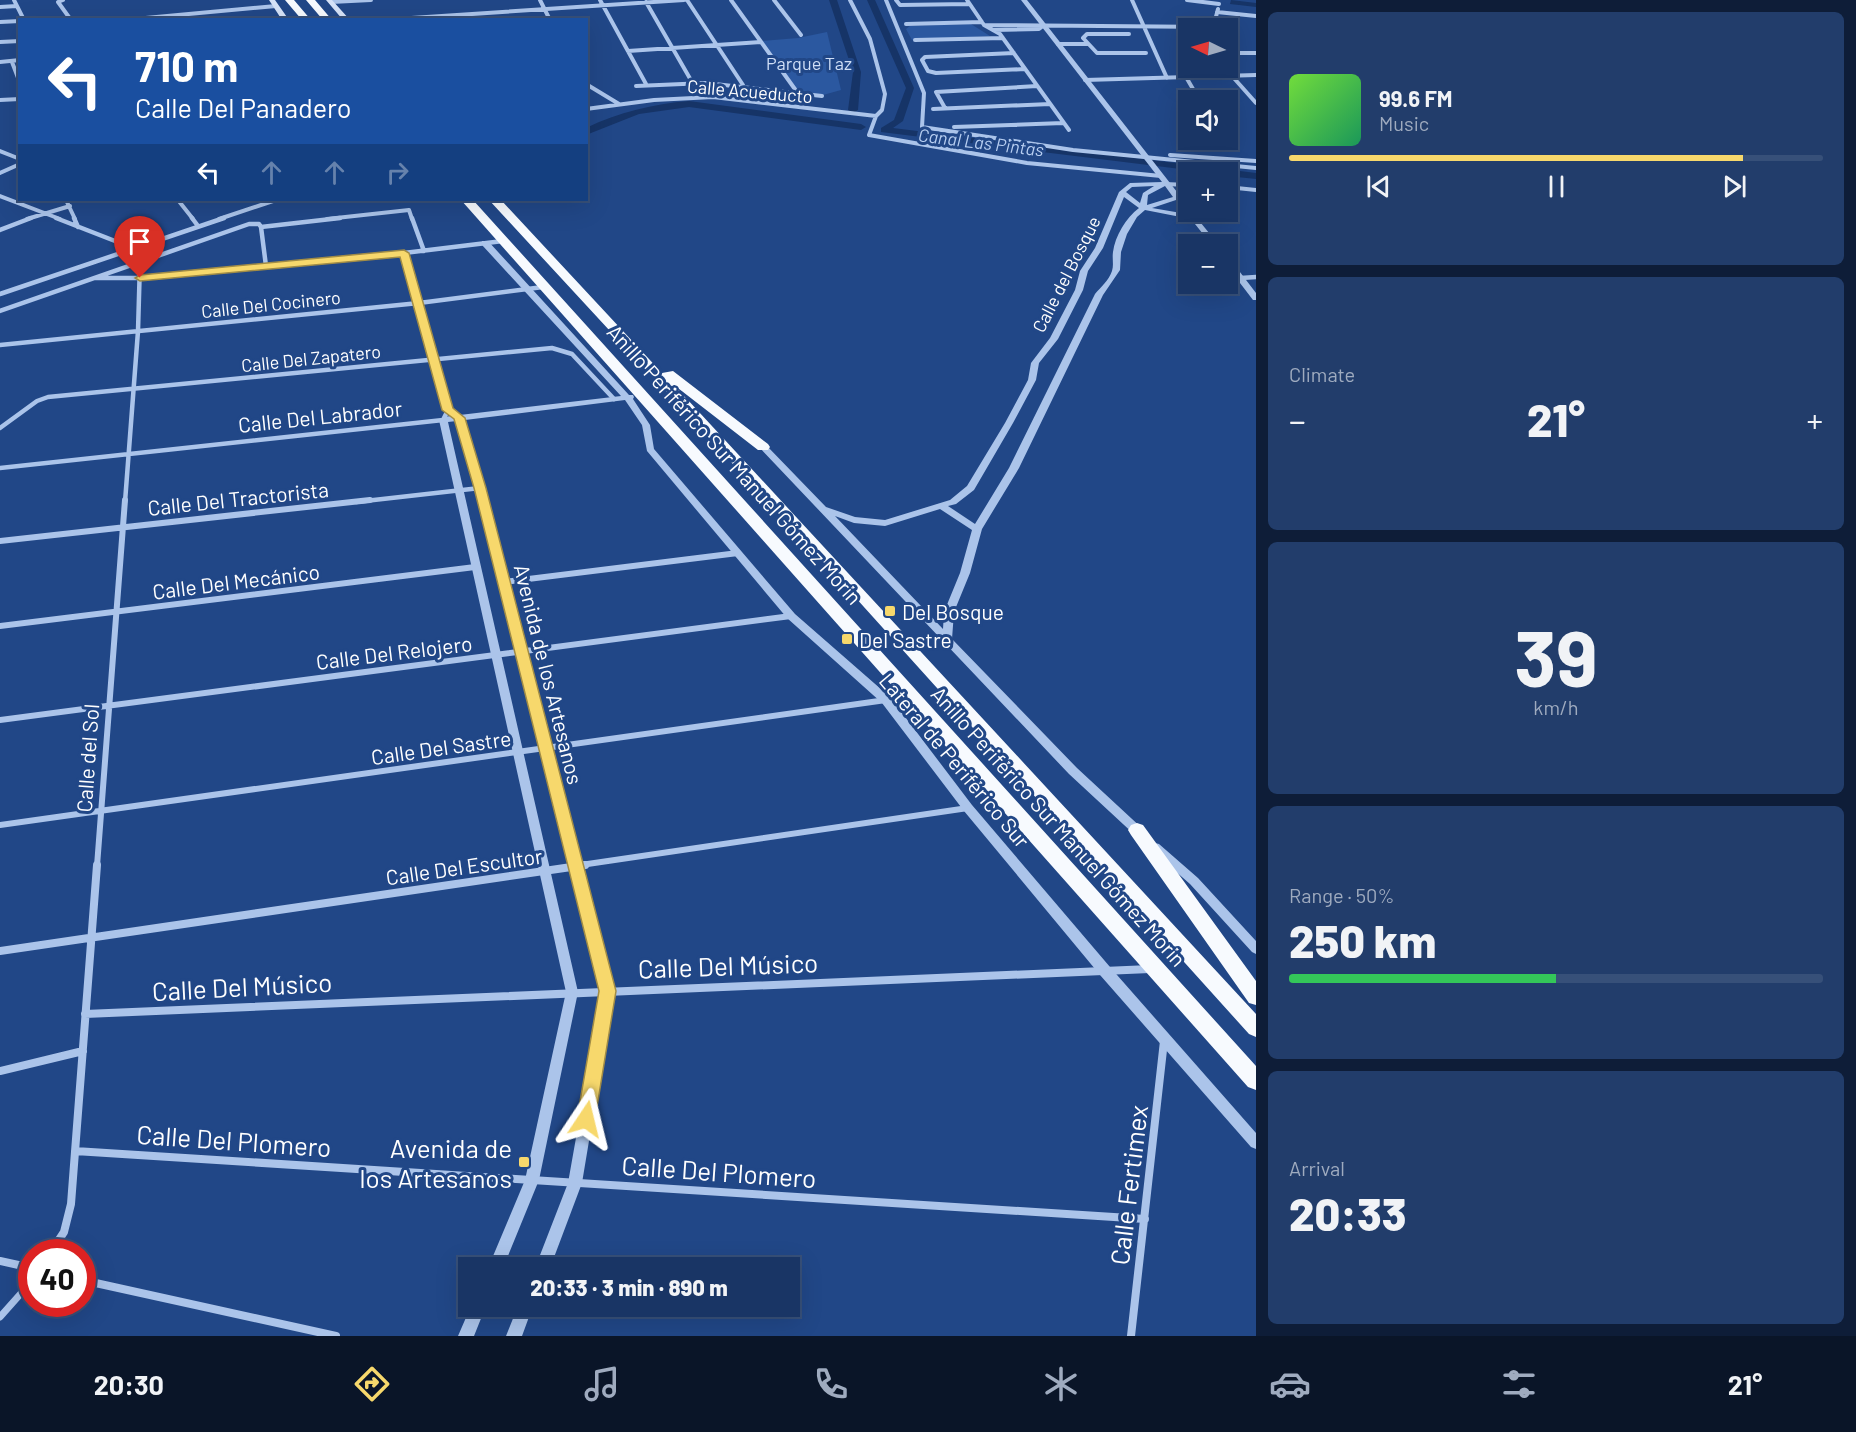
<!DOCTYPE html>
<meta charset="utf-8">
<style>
:root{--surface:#193565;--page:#223d6b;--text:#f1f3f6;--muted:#9fabbf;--line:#375079;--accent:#f7d86c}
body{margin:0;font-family:Barlow,sans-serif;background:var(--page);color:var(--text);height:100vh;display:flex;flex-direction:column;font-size:22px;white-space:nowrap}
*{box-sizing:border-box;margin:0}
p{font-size:20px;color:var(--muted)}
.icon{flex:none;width:33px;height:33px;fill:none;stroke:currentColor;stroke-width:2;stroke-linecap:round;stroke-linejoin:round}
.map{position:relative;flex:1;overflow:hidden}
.drawer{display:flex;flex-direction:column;gap:12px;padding:12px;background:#0e1d38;width:600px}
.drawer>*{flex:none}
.hud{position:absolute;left:18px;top:18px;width:570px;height:183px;border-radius:0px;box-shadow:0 6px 24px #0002,0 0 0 2px var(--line);background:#1a4fa0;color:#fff;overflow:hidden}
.needle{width:39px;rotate:275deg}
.buttons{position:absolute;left:1178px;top:18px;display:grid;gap:12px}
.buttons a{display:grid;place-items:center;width:60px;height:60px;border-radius:0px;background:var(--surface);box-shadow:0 6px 24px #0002,0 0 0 2px var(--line);font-size:30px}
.speed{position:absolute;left:18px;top:1239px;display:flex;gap:12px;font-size:30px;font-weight:700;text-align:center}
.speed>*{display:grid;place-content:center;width:78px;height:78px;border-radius:50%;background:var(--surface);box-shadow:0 6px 24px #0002,0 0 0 2px var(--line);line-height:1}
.speed .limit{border:9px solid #d22;background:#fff;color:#111}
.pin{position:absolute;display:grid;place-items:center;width:51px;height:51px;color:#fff;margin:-62px -26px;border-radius:50% 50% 50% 0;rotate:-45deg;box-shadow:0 0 6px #0007}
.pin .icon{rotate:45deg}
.me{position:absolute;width:66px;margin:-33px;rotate:10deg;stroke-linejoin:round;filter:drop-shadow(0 0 4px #0008)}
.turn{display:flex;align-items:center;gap:21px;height:126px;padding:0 18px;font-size:27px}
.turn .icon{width:78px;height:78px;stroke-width:2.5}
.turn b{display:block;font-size:42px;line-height:51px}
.lanes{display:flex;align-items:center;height:57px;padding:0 18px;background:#0003;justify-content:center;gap:30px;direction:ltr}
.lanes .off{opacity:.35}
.big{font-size:45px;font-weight:800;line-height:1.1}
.drawer .tile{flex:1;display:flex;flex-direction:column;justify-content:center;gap:9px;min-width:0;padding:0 21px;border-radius:9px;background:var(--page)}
.drawer .dial{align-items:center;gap:0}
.dial b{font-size:78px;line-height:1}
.song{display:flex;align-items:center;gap:18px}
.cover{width:72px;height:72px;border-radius:9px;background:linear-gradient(135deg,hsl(100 70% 55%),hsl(150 70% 35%))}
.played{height:6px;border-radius:3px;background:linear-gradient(90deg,var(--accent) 85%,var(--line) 85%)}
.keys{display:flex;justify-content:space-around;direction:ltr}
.heat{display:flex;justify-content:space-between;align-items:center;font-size:33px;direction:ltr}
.charge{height:9px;border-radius:4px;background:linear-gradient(90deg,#34c759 50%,var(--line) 0)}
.trip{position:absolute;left:458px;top:1257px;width:342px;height:60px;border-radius:0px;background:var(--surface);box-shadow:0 6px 24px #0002,0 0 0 2px var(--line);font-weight:800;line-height:60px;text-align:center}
.menu{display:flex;height:96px;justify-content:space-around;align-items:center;background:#0a1528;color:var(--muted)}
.menu .icon{width:42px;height:42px}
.menu .on{color:var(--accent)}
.menu b{font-size:27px;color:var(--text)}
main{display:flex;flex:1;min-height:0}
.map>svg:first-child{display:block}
</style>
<main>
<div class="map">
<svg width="1256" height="1336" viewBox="0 0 1256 1336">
<rect width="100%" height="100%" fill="#214787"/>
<path fill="#2b58a0" d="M 971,24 L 990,36 L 912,40 L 906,29 L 910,26 Z
M 827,32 L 841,90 L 823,95 L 798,91 L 762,41 L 798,38 Z"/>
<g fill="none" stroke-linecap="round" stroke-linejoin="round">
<path fill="#163467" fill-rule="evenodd" d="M 829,0 L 837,0 L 861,72 L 858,110 L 853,113 L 848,110 L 853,72 Z
M 867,0 L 875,0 L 914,88 L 903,121 L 893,128 L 1256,173 L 1256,179 L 1227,176 L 1227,172 L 1205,172 L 881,132 L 881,128 L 894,120 L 906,88 Z
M 1231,0 L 1256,3 L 1256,7 L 1230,4 Z
M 689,101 L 861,124 L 866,127 L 861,130 L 689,107 L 639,114 L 586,135 L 586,128 C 619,112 653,104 689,101 Z"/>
<path stroke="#abc4ea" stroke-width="7" d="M 0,1317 L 32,1281"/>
<path stroke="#abc4ea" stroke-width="4" d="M 14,0 L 24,20
M 63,0 L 58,2 L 71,20
M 540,0 L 550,20
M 600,0 L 646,84
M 687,0 L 743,85
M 731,0 L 797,92
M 774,0 L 801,35
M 850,0 L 870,39 L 885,94 L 882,110 L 876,116 L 869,135 L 1027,163 L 1161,176
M 886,0 L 924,93 L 922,127 L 1073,150 L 1256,168
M 896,0 L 900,5 L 969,4
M 967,0 L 984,25 L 1000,34 L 1069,130
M 1132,0 L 1167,78
M 1187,0 L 1219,4
M 331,2 L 371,0
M 646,2 L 692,82
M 0,7 L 17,6
M 1217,12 L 1256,16
M 124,20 L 276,6
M 381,20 L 684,0
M 0,22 L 20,21
M 906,24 L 982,22
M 984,25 L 1213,27
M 1213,28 L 1218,9
M 994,30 L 1039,29 L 1043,26
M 1129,34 L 1087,34 L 1083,38 L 1097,53 L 1146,53
M 915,40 L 1003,38
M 0,42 L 20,41
M 1058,44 L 1088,44
M 628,51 L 761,42
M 1014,53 L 925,57 L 922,60 L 928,71 L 936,73 L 1025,69
M 1227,53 L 1256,53
M 0,62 L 20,60
M 12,62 L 20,83
M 1232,76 L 1256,103
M 1186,77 L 1193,89 L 1187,96
M 1192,77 L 1195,68
M 1085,80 L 1256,75
M 586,84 L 619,104
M 636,86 L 706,83 L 822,96
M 0,100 L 20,99
M 945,108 L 936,92 L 1037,86
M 586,109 L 654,100 L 713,97 L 876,116
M 933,109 L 1050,104
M 954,127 L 1063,123
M 0,151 L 20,159
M 1170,155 L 1256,161
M 0,173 L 20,164
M 1165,184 L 1188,185
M 1227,187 L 1256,190
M 0,196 L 60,219
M 66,200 L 75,219
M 178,200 L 193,219
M 27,219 L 70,206
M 219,219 L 276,200
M 327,219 L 409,210 L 412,219"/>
<path stroke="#abc4ea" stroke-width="4.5" d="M 56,218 L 133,248
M 74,218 L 78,227
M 192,218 L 198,226
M 412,218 L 424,251
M 261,227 L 340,218
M 0,230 L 31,218
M 95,278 L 140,278 L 404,253 L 503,241
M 1241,278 L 1256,277
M 0,294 L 224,218
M 0,311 L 249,224 L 259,224 L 261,227 L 266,266
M 0,345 L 419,303 L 543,287
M 0,428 L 37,401 L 48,397 L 552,348 L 572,354 L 614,399
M 0,468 L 443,420 L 448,410 L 404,253
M 125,502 L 138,331 L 140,262
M 356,502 L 480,488"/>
<path stroke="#abc4ea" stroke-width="6" d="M 0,541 L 370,500
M 504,582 L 738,553
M 0,626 L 475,567
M 0,720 L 791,616
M 0,825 L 886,700
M 97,866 L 125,500
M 574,866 L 968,808"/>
<path stroke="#abc4ea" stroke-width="8" d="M 0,951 L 585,865
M 85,1014 L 1150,969
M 0,1071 L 83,1051
M 75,1151 L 1145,1219
M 51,1252 L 64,1232 L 71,1204 L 97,865
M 0,1261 L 32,1268
M 82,1280 L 336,1336
M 1131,1336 L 1164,1041"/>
<path fill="#abc4ea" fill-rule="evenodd" d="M 1021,0 L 1027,0 L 1188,206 L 1188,212 L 1192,212 L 1218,244 L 1211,244 L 1191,219 L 1145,210 L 1137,217 L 1127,234 L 1121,252 L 1120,270 L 1103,295 L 1019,468 L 982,529 L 970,573 L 954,612 L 952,639 L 1077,768 L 1145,831 L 1147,834 L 1145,837 L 1137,837 L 1069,774 L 759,447 L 763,444 L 766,445 L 826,507 L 855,517 L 885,520 L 950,500 L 967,486 L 1005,423 L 1028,380 L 1031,363 L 1050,338 L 1075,290 L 1080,271 L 1095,248 L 1119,192 L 1130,183 L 1162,182 ZM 1154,186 L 1143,193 L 1140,203 L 1126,192 L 1132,187 ZM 1165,186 L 1173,197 L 1147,205 L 1148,195 ZM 1124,197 L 1139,208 C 1126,218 1115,236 1113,252 C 1112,259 1114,265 1112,271 C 1109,280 1101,287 1095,294 L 1009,468 L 975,524 L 948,506 L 956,504 L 974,490 L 1013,423 L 1036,380 L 1039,363 L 1058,339 L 1083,290 L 1088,271 L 1103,248 ZM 1176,200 L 1187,214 L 1152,208 ZM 940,509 L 972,530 L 960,573 L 944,612 L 943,629 L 835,516 L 854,523 L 885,526 Z
M 482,241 L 488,241 L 629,395 L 633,395 L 634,397 L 633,399 L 650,425 L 654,449 L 795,614 L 890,697 L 972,805 L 1110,967 L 1256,1133 L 1256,1149 L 1251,1147 L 1100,975 L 964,811 L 882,703 L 787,618 L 647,451 L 642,425 L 625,400 L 465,420 L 485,488 L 614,991 L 582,1183 L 550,1268 L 535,1268 L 568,1183 L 602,991 L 475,488 L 457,421 L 448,422 L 578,992 L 539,1180 L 503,1268 L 488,1268 L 525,1180 L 566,992 L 439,420 L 443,417 L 621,396 L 482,245 Z
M 1227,259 L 1230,259 L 1256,293 L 1256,300 L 1253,300 L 1227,266 Z
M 1155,843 L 1159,844 L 1198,878 L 1256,941 L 1256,954 L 1252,952 L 1190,884 L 1151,850 L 1149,847 L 1151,844 Z
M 471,1306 L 486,1306 L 474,1336 L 458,1336 Z
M 518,1306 L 533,1306 L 522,1336 L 506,1336 Z"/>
<path fill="#d6e3f8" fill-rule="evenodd" d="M 269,0 L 275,0 L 289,20 L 282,20 Z
M 326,0 L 332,0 L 350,20 L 343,20 Z"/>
<path fill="#f7fafe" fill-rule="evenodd" d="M 285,0 L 294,0 L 311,20 L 302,20 Z
M 306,0 L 315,0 L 332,20 L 323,20 Z
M 461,200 L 473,200 L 1256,1066 L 1256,1090 L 1248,1087 Z
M 489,200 L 501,200 L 662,373 L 673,371 L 768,444 L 770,447 L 768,450 L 758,450 L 674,385 L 1256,1014 L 1256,1037 L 1249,1034 L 827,566 Z
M 1137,823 L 1143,825 L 1256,981 L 1256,1005 L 1249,1003 L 1131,835 L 1128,830 L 1131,825 Z"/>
</g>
<path fill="#f7d86c" stroke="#a18c46" stroke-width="1.5" d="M 404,250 L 409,253 L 453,408 L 465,418 L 486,488 L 616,991 L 595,1119 L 592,1124 L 586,1126 L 580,1124 L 577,1119 L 599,991 L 474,488 L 454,419 L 442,410 L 400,257 L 140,281 L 135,278 L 140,275 Z"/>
<g fill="#f7d86c" stroke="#214787" stroke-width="2">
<rect x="884" y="605" width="12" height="12" rx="3"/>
<rect x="841" y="633" width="12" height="12" rx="3"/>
<rect x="518" y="1156" width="12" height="12" rx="3"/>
</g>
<g text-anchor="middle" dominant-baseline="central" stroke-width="6" stroke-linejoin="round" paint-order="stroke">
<g font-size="18" fill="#d0dff7" stroke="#214787">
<text x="809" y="63">Parque Taz</text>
</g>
<g font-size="18" fill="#fff" stroke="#214787">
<text transform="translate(750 91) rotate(5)">Calle Acueducto</text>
<text transform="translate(1066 274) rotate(-63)">Calle del Bosque</text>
<text transform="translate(271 304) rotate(-6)">Calle Del Cocinero</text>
<text transform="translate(311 358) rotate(-6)">Calle Del Zapatero</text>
</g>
<g font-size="18" font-style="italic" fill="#b7cef1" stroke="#214787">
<text transform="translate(981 142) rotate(7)">Canal Las Pintas</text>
</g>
<g font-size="21" fill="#fff" stroke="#214787">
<text transform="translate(320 416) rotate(-6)">Calle Del Labrador</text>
<text transform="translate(735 464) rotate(48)">Anillo Periférico Sur Manuel Gómez Morín</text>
<text transform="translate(238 498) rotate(-6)">Calle Del Tractorista</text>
<text transform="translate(236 581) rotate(-7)">Calle Del Mecánico</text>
<text transform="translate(394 652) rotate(-7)">Calle Del Relojero</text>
<text transform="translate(549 674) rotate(76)">Avenida de los Artesanos</text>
<text transform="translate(441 747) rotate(-8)">Calle Del Sastre</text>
<text transform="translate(87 758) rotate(-86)">Calle del Sol</text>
<text transform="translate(955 760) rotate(50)">Lateral de Periférico Sur</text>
<text transform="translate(1059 826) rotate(48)">Anillo Periférico Sur Manuel Gómez Morín</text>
<text transform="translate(464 866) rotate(-8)">Calle Del Escultor</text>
</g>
<g font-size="21" fill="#fff" stroke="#214787" text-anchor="start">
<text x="902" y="611">Del Bosque</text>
<text x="859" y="639">Del Sastre</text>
</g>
<g font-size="26" fill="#fff" stroke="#214787">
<text transform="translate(728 965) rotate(-2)">Calle Del Músico</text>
<text transform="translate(242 986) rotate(-3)">Calle Del Músico</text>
<text transform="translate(234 1140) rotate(4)">Calle Del Plomero</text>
<text transform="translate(719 1171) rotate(4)">Calle Del Plomero</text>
<text transform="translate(1128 1185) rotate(-83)">Calle Fertimex</text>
</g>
<g font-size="26" fill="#fff" stroke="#214787" text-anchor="end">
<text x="512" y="1147">Avenida de<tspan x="512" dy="30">los Artesanos</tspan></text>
</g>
</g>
</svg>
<div class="buttons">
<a><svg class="needle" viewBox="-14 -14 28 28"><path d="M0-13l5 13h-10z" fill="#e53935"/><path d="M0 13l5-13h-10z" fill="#9fabbf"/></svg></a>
<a><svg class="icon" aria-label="sound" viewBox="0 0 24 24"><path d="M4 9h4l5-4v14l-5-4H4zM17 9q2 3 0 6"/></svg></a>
<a>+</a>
<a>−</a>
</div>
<div class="speed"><div class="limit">40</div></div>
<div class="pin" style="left:140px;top:278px;background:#d93025"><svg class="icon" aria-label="arrive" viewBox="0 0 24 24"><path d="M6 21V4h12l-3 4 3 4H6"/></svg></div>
<svg class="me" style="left:586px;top:1119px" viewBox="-20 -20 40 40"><path d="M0-17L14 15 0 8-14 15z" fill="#f7d86c" stroke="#fff" stroke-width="4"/></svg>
<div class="trip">20:33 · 3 min · 890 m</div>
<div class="hud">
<div class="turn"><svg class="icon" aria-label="left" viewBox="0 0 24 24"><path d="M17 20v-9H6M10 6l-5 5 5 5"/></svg><div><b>710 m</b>Calle Del Panadero</div></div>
<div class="lanes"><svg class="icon" aria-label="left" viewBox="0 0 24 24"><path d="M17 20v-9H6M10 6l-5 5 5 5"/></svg><svg class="icon off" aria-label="ahead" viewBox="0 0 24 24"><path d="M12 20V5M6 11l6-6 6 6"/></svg><svg class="icon off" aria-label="ahead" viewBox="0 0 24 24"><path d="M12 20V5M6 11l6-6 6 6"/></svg><svg class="icon off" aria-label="right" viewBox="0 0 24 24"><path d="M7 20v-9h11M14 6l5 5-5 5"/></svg></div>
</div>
</div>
<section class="drawer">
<div class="tile">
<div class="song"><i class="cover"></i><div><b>99.6 FM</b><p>Music</p></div></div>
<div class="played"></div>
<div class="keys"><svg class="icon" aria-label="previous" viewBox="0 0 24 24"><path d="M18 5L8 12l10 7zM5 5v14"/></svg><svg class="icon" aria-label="pause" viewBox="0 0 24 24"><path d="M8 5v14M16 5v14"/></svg><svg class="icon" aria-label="next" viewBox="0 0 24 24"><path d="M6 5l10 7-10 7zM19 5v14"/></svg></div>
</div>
<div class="tile"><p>Climate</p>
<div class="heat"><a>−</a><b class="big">21°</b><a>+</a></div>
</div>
<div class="tile dial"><b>39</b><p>km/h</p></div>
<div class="tile"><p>Range · 50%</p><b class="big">250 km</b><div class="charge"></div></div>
<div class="tile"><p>Arrival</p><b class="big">20:33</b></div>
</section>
</main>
<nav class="menu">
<b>20:30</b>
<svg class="icon on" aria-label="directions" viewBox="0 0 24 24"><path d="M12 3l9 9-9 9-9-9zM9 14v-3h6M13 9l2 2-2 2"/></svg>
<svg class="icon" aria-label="music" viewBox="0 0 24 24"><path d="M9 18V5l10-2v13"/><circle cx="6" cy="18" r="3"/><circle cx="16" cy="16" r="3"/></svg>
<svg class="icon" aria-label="phone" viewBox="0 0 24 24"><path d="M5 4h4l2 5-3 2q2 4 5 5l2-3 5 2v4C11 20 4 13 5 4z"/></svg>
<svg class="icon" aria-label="climate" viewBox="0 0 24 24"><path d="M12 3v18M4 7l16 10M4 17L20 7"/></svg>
<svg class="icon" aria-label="car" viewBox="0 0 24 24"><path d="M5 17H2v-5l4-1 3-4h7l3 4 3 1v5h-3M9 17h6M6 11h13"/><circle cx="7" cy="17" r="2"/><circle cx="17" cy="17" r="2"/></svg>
<svg class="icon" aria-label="filters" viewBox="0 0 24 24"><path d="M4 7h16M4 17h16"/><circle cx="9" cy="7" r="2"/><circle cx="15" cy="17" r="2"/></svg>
<b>21°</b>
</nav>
